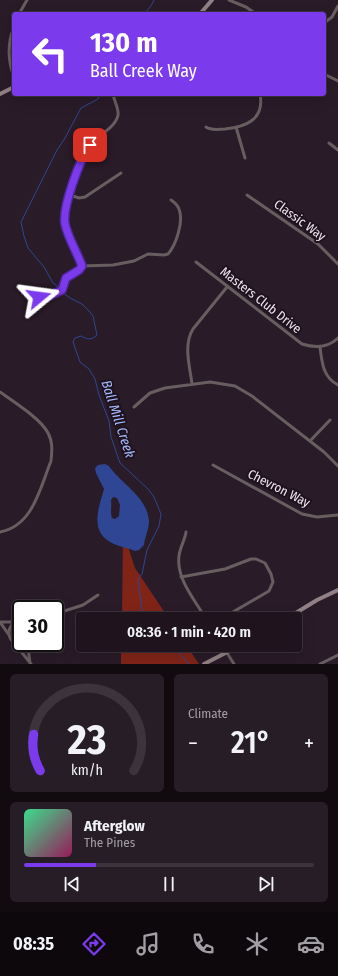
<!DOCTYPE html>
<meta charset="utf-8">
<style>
:root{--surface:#1f141e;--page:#271d27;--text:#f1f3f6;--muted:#a19ea4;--line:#3c333c;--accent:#7c3aed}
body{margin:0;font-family:"Fira Sans Condensed",sans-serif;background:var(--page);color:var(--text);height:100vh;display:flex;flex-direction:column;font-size:15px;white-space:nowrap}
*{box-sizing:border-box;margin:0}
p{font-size:13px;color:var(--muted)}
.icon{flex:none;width:22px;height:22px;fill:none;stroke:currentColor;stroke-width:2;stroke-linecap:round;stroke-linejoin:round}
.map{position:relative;height:664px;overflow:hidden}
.details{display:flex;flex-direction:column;gap:10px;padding:10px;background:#110b10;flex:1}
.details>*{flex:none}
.hud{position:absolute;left:12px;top:12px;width:314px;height:84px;border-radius:4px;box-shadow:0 4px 16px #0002,0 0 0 1px var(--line);background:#7c3aed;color:#fff;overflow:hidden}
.speed{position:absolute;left:12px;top:600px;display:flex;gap:8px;font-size:20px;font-weight:700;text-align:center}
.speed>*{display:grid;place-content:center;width:52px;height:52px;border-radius:50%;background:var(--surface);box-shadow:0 4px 16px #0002,0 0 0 1px var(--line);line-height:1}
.speed .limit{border:2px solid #111;border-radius:6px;background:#fff;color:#111}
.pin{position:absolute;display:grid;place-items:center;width:34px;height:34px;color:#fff;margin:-17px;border-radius:8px;box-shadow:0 2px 6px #0006}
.me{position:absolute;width:44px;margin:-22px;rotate:74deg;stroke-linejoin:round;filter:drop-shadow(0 0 3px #0008)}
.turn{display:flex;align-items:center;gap:14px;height:84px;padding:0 12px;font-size:18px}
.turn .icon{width:52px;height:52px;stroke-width:2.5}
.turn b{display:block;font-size:28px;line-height:34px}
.big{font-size:30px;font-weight:600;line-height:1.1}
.details .card{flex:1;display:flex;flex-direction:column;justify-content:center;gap:6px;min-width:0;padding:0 14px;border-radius:6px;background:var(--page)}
.details .dial{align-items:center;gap:0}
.dial svg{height:104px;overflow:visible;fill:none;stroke:var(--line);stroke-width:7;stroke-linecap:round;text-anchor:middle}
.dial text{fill:var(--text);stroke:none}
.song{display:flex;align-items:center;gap:12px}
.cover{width:48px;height:48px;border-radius:6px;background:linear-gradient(135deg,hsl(150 70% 55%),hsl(330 70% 35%))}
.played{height:4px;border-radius:2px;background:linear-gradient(90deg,var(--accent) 25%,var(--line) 25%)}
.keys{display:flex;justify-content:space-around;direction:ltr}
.heat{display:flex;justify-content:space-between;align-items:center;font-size:22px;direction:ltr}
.details .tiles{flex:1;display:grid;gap:10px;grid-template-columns:1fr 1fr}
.card:last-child{grid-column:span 2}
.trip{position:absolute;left:76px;top:612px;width:226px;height:40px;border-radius:4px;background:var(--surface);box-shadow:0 4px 16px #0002,0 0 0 1px var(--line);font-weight:600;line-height:40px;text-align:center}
.dock{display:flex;height:64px;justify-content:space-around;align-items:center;background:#0c080c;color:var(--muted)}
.dock .icon{width:28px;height:28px}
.dock .current{color:var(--accent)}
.dock b{font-size:18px;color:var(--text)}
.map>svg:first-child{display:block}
</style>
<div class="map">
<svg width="338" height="664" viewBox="0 0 338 664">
<rect width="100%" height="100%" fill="#291b28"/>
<path fill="#812418" d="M 123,531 L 135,568 L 169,619 L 122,619 Z
M 121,645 L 186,645 L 199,664 L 121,664 Z"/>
<path fill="#2e4693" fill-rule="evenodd" d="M 105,464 L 109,466 C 122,485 147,496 149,521 C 149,529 145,537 144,545 L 139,550 L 135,551 C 128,548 121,547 114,544 C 89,533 98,510 104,489 L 96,473 L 95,468 L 98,465 ZM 113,497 L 117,498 L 120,505 L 119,516 L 115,519 L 112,518 C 110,513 112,506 111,500 Z"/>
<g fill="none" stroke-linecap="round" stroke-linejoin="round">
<path stroke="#2e4693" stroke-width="1" d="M 144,14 L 151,6 L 154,0
M 100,94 L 98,99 L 81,108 L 65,138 L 57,150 L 21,222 L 24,236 L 28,248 L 44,267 L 53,283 L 61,289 L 63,293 L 70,298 L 82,304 L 90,312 L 93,316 L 97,335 C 91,341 87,339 81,336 L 75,338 L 73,342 L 80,362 L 89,369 L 95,379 L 99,395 L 109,421 L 111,437 L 120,463 L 148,489 L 154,497 L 161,514 L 159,526 L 147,550 L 142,574 L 138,579 L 142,610 L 147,619
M 174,645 L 178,652 L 189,664"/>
<path stroke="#685e60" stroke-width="3" d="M 229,0 L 246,7 L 256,14
M 19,14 L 27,0
M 324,23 L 332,17 L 338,6
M 14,27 C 7,44 8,61 14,77
M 324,74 L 338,81
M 206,127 C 212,131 218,129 225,129 C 245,127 265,120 260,94
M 236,127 L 245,158
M 329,143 L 338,150
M 70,195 L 79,198 L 85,197 L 121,173
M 247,195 L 318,244 L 338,264
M 196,262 L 302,344 C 315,348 328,348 338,338
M 82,266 C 77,251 65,234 64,218 C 64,202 81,155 91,143 C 99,135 116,127 118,115 C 119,108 114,101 113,94
M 82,266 L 113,265 L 134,261 L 148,254 L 164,255 L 168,254 C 176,245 184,221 179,209 C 178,206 174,202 171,200
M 31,298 C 43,297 53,297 63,289 C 65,272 75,277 82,266
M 320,347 C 322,363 323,377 338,385
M 192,384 C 190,367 183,345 193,329 L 227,287
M 0,392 C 13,401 41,419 48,433 C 53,442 52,451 51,461 C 40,488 33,526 0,532
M 134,407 L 150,393 L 165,388 L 210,382 L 235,386 L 252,396 L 324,452 L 338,466
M 310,441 L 330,420
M 213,465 L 302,514 L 317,517 L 338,515
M 186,532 C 185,540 180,547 179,556 C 176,579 195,600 206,619
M 181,577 L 225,569 L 251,559 L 256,559 L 265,563 L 271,574 L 273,582 L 269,591 L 221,619
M 55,614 L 83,605 L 98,595
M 21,621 C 1,623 8,651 27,643
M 0,622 L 9,635
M 0,622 L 16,622
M 15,644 L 31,664
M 222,645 L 234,664
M 30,663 L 28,648 L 30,643
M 320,664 L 338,655"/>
<path stroke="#918085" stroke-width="4" d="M 200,14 L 212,0
M 0,94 L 14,87
M 286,619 L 317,600 L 338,590
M 204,664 L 241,645"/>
</g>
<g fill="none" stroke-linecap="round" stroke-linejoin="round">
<defs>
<path id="route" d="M 39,297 L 47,297 L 62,290 L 66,278 L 79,270 L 82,266 C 77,252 68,238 65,224 C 62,207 80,159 90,145"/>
</defs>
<use href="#route" stroke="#51269a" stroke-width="10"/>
<use href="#route" stroke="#7c3aed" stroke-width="7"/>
</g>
<g text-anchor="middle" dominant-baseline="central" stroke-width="4" stroke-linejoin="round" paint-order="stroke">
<g font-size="13" fill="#eee4ed" stroke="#1f121e">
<text transform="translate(300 220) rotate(36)">Classic Way</text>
<text transform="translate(261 300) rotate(38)">Masters Club Drive</text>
<text transform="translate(279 488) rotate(27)">Chevron Way</text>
</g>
<g font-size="14" font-style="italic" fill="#a3bcfd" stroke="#1f121e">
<text transform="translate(118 419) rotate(72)">Ball Mill Creek</text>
</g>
</g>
</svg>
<div class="speed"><div class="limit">30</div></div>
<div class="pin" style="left:90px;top:145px;background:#d93025"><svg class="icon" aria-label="arrive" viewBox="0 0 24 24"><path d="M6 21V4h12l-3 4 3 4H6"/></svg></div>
<svg class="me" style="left:39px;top:297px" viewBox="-20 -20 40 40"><path d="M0-17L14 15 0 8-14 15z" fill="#7c3aed" stroke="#fff" stroke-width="4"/></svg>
<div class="trip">08:36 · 1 min · 420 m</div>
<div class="hud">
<div class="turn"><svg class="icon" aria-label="left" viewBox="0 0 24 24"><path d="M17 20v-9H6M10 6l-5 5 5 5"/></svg><div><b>130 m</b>Ball Creek Way</div></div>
</div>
</div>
<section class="details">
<div class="tiles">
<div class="card dial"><svg viewBox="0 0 100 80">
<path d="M14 69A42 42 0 1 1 86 69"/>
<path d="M14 69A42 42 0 0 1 9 41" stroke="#7c3aed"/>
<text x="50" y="56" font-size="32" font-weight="700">23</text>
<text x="50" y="72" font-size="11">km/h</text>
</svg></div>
<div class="card"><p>Climate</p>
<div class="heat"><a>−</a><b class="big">21°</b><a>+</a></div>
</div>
<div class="card">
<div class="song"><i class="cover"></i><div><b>Afterglow</b><p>The Pines</p></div></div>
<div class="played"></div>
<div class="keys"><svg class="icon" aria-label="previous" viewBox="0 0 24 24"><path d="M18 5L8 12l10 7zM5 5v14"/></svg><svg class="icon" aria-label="pause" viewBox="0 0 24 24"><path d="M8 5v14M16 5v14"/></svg><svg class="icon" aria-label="next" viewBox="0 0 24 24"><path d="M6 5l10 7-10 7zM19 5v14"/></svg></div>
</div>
</div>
</section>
<nav class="dock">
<b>08:35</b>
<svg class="icon current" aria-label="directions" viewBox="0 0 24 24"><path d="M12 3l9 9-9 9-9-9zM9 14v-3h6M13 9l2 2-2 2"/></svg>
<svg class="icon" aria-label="music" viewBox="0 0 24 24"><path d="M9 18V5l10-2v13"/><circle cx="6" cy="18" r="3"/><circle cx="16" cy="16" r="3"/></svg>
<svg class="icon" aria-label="phone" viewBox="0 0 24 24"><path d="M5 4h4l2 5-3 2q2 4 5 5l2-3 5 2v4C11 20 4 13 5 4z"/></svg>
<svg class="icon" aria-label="climate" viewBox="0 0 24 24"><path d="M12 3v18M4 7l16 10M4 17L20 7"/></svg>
<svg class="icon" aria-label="car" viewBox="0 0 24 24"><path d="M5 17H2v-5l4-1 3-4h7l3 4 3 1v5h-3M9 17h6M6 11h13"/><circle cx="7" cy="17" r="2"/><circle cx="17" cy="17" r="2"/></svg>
</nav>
